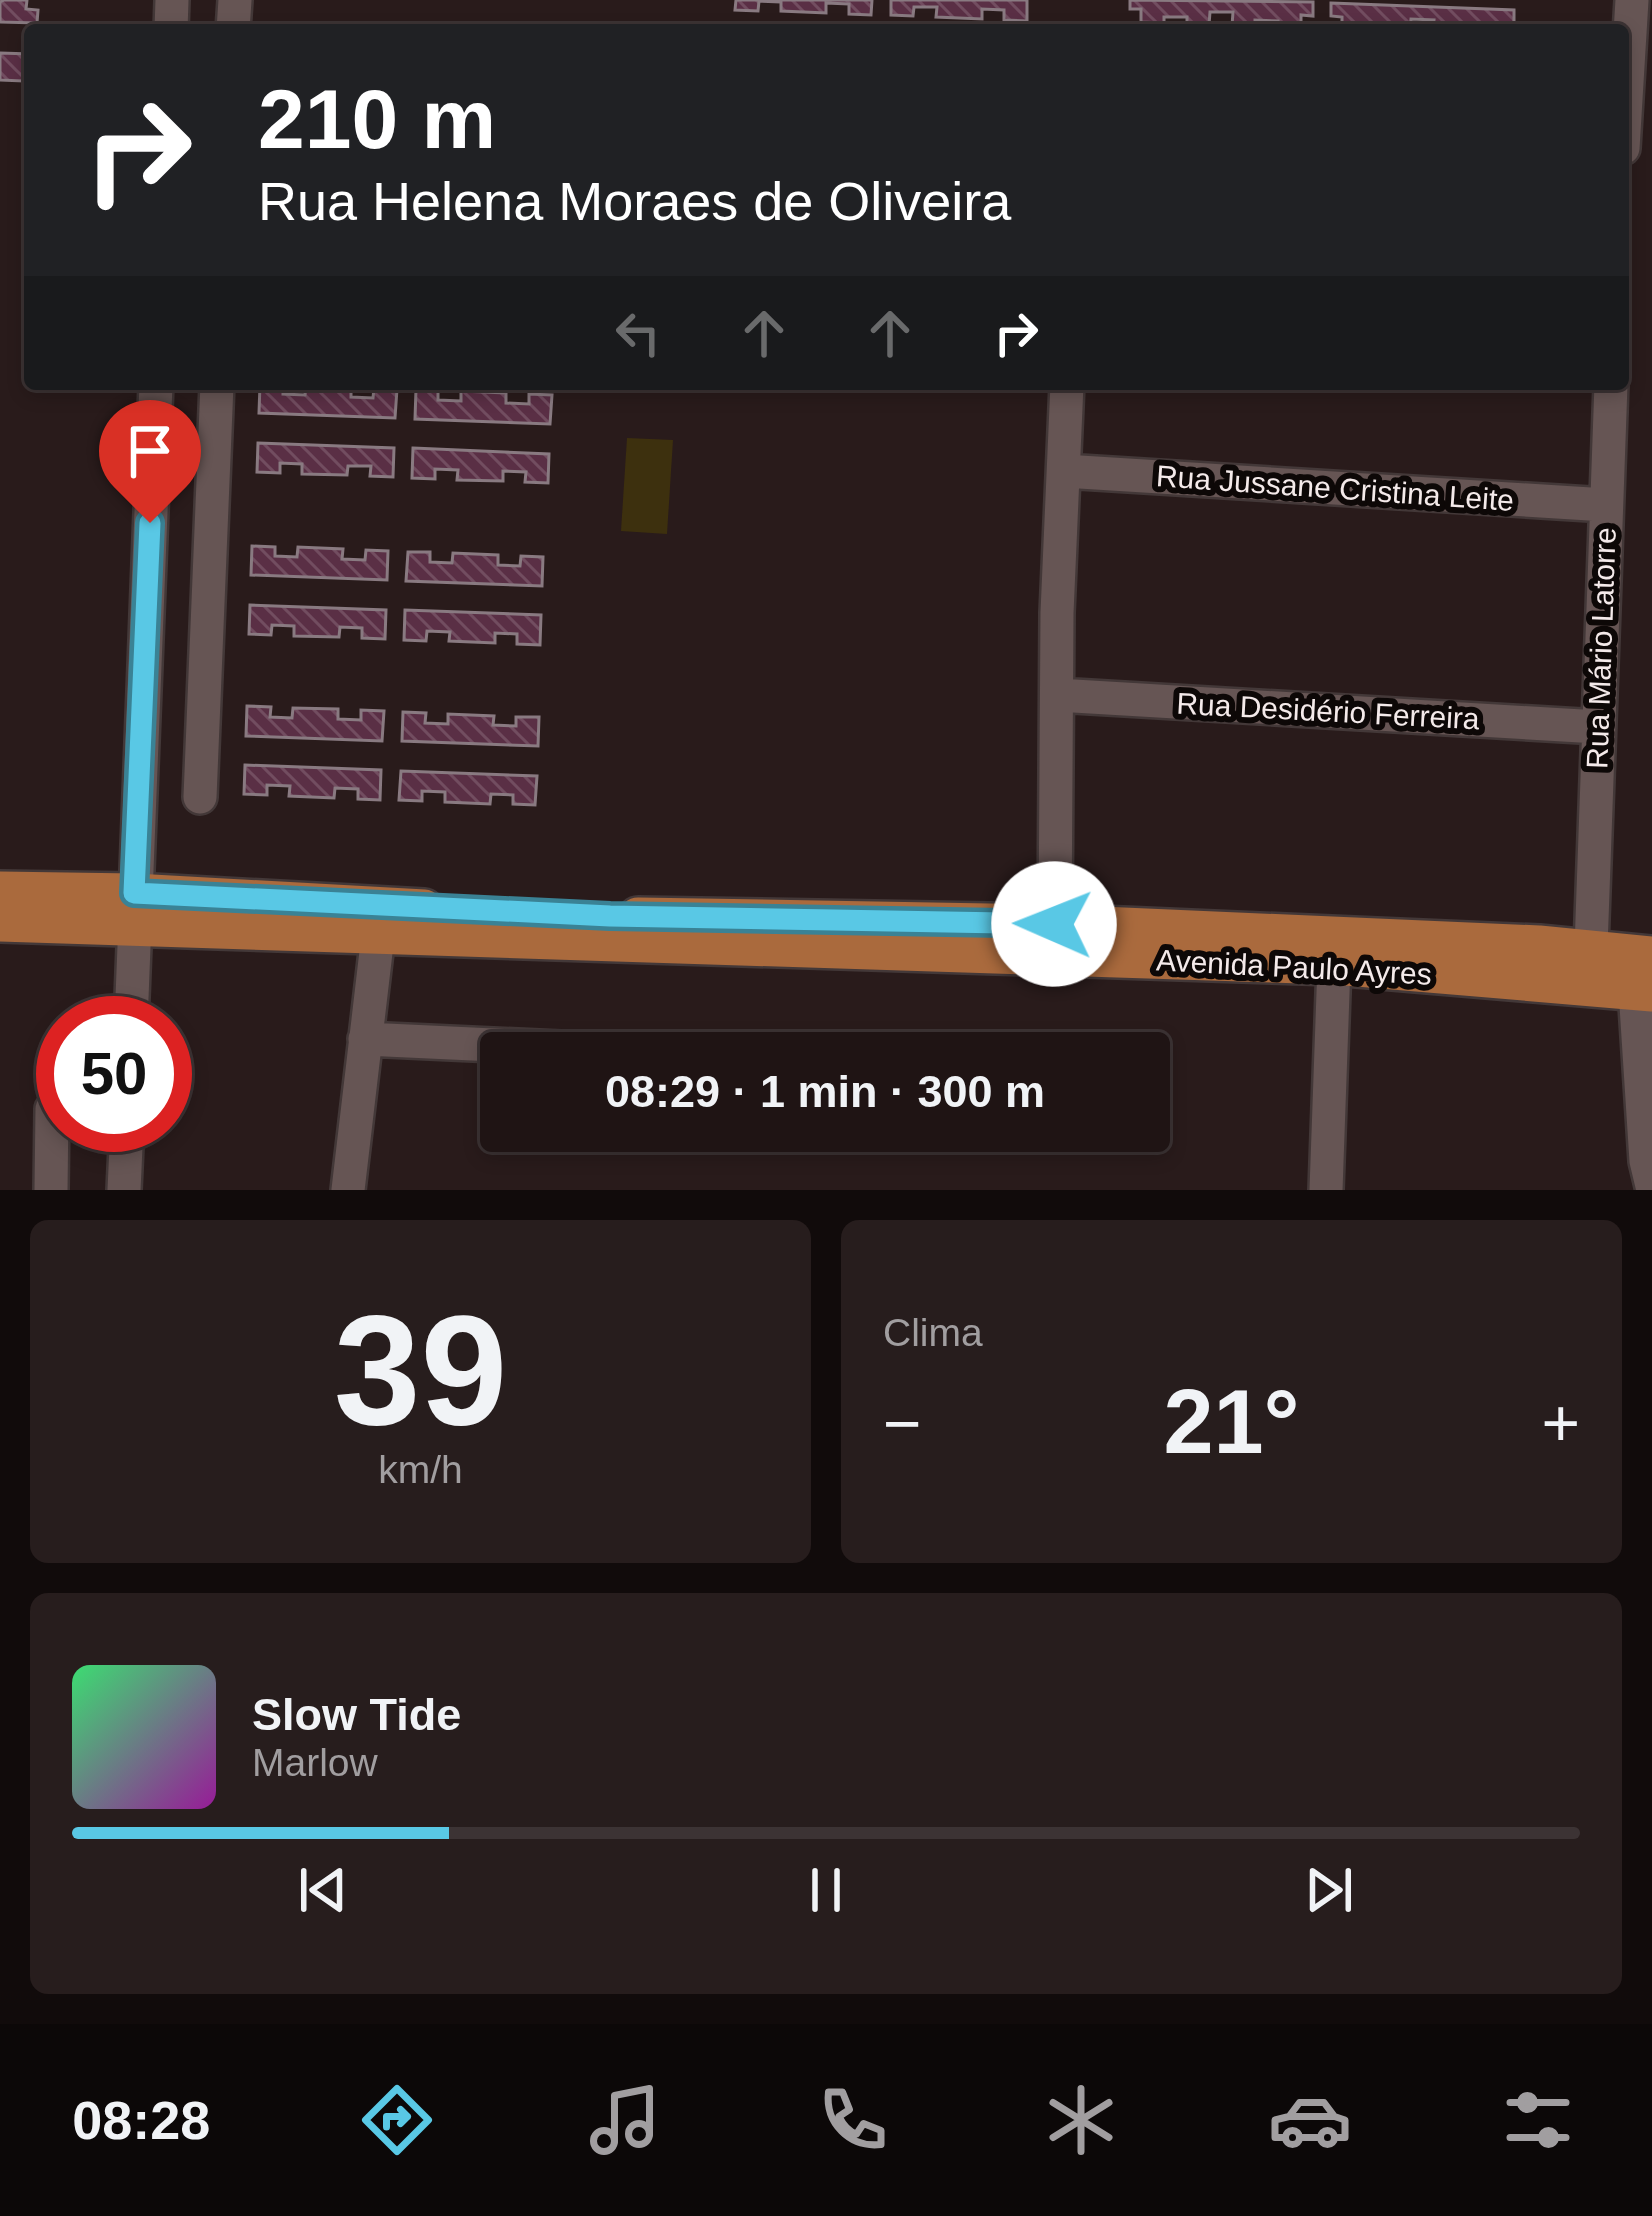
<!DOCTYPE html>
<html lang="pt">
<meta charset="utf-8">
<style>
:root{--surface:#1f1414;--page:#271d1d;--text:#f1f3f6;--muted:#a19ea0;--line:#3c3334;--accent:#59c8e5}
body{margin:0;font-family:Arial,sans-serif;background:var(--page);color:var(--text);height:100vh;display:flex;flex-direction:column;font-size:45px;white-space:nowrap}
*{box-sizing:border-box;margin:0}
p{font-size:39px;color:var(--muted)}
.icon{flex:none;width:66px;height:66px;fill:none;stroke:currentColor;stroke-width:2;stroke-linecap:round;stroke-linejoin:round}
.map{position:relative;height:1190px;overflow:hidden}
.details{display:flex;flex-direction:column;gap:30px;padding:30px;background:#110b0b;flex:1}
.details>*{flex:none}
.top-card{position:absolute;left:24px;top:24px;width:1605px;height:366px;border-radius:12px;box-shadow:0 6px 18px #0003,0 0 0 3px var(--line);background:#202124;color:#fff;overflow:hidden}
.speed{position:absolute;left:36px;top:996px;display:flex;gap:24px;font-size:60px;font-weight:700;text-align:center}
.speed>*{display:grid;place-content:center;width:156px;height:156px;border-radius:50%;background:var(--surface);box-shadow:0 6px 18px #0003,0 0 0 3px var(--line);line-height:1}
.speed .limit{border:18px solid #d22;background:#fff;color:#111}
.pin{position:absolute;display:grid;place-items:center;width:102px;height:102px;color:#fff;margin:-123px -51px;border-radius:50% 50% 50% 0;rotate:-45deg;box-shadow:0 0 12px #0007}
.pin .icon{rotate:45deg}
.me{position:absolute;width:132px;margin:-66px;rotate:271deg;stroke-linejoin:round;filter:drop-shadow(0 0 9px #0008)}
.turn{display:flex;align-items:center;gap:42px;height:252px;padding:0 36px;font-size:54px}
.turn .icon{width:156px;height:156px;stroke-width:2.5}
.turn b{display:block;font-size:84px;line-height:102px}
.lanes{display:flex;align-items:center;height:114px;padding:0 36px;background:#0003;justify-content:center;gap:60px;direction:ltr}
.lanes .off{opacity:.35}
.big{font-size:90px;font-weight:600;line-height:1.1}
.details .tile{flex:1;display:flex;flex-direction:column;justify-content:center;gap:18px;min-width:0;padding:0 42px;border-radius:18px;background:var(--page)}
.details .dial{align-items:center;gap:0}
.dial b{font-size:156px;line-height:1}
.song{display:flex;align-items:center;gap:36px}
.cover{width:144px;height:144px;border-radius:18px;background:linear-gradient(135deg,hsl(140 70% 55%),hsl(300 70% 35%))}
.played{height:12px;border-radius:6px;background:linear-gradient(90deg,var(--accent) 25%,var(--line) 25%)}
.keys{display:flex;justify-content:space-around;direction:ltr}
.heat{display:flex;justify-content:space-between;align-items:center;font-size:66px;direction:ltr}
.details .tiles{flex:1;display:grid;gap:30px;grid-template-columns:1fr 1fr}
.tile:last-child{grid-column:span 2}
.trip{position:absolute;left:480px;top:1032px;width:690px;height:120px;border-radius:12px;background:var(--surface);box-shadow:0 6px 18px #0003,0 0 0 3px var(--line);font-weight:600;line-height:120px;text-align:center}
.dock{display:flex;height:192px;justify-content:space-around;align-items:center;background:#0c0808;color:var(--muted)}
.dock .icon{width:84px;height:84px}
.dock .current{color:var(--accent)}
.dock b{font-size:54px;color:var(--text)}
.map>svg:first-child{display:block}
</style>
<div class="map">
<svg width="1652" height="1190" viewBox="0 0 1652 1190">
<defs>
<pattern id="building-back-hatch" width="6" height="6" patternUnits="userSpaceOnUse" patternTransform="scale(3)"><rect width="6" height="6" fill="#5a2f45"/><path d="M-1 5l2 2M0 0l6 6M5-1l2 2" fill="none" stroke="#724d60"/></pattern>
</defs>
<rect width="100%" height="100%" fill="#291b1b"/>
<path fill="#3d300e" d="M 627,438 L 673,440 L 667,534 L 621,531 Z"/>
<path fill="url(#building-back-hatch)" stroke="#897a81" stroke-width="3" d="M 4,0 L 27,0 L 26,9 L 38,10 L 37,23 L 0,22 L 0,2 Z
M 736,0 L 872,0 L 871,15 L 849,14 L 849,4 L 826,3 L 826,13 L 781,11 L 781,2 L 759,1 L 758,11 L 735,10 Z
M 891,0 L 1027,0 L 1027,21 L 1004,20 L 1004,10 L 982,9 L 982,19 L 936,17 L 937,7 L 914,7 L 913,16 L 891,15 Z
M 1130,0 L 1313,2 L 1313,16 L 1301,15 L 1301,29 L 1278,27 L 1278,21 L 1255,20 L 1255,27 L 1232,26 L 1233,12 L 1210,12 L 1209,25 L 1187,24 L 1187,17 L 1164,17 L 1164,23 L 1141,22 L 1141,9 L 1130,9 Z
M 1331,3 L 1514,10 L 1514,23 L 1502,23 L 1502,30 L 1433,30 L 1434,20 L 1411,19 L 1410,30 L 1365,24 L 1365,30 L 1342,30 L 1342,17 L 1331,16 Z
M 0,53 L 30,54 L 30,68 L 24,68 L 23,81 L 0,80 Z
M 260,384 L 283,385 L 283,394 L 305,395 L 306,386 L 351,387 L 351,397 L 373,398 L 374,388 L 397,389 L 395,418 L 259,413 Z
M 416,389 L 438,390 L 438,400 L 461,401 L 461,391 L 506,393 L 506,403 L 529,404 L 529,394 L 552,395 L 550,424 L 415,419 Z
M 258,443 L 394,448 L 393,477 L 370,476 L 371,466 L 348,466 L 347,475 L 302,474 L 302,464 L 280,463 L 280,473 L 257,472 Z
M 413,448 L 549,454 L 548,483 L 525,482 L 526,472 L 503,471 L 503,481 L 457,480 L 458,470 L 435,469 L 435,479 L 412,478 Z
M 252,546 L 275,547 L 275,556 L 297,557 L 298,547 L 343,549 L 342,559 L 365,560 L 366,550 L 388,551 L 387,580 L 251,575 Z
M 408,552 L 430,552 L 430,562 L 452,563 L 453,553 L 498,555 L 498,565 L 520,566 L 521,556 L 543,557 L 542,586 L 406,581 Z
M 250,605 L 386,610 L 385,639 L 362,638 L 362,628 L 340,627 L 339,637 L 294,636 L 294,626 L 272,625 L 271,635 L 249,634 Z
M 405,610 L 541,615 L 540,645 L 517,644 L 517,634 L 495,633 L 495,643 L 449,641 L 450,632 L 427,631 L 426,641 L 404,640 Z
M 247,706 L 271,707 L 270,717 L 292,718 L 293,708 L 338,709 L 338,719 L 361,720 L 361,710 L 384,711 L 382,741 L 246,736 Z
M 403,712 L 426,713 L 425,723 L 448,724 L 448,714 L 494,716 L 493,725 L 516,726 L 516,717 L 539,717 L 538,746 L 402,741 Z
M 245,765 L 381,770 L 380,800 L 358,799 L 358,789 L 335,788 L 334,798 L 289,796 L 290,786 L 267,785 L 267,795 L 244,794 Z
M 401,771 L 537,776 L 535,805 L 513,804 L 513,795 L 491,794 L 490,804 L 445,802 L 445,792 L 422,791 L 422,801 L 399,800 Z"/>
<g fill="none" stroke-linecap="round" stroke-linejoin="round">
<defs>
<path id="minor" d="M 171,30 L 172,0
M 233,30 L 235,0
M 1623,148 L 1632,0
M 1064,471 L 1606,505
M 1057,695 L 1598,727
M 200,797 L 217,384
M 1055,924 L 1057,613 L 1067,384
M 1590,976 L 1611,384
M 1635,990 L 1646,1161 L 1652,1186
M 131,1023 L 156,384
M 365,1039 L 668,1053
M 51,1190 L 52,1109
M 124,1190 L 127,1125
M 348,1190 L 378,935
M 1326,1190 L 1334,965"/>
<path id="major" d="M 0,891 L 134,893 L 424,909
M 638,917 L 1055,924 L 1539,945 L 1652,956
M 0,922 L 1334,965 L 1652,992"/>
</defs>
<use href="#minor" stroke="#433838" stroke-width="38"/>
<use href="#major" stroke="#433838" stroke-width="44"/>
<use href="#minor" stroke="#665554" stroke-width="33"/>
<use href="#major" stroke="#aa6a3d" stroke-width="39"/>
</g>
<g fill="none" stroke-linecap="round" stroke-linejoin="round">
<defs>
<path id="route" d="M 150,523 L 134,893 L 610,916 L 1054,924"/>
</defs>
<use href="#route" stroke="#3a8295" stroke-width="30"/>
<use href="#route" stroke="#59c8e5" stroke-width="21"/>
</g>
<g text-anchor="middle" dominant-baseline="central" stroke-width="12" stroke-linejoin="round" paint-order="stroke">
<g font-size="30" fill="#f4eaea" stroke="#0d0807">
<text transform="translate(1335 488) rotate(4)">Rua Jussane Cristina Leite</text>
<text transform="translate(1601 648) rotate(-88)">Rua Mário Latorre</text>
<text transform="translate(1328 711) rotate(3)">Rua Desidério Ferreira</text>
<text transform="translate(1294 967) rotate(3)">Avenida Paulo Ayres</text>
</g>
</g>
</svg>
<div class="speed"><div class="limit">50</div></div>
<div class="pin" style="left:150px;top:523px;background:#d93025"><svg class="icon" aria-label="arrive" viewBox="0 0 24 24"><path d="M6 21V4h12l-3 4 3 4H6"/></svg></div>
<svg class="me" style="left:1054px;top:924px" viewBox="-20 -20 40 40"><circle r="19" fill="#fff"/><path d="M0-13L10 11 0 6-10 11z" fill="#59c8e5"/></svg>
<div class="trip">08:29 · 1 min · 300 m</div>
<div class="top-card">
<div class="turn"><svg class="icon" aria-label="right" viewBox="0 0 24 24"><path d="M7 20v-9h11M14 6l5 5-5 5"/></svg><div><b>210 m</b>Rua Helena Moraes de Oliveira</div></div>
<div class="lanes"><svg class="icon off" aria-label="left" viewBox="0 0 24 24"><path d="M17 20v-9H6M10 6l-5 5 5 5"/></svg><svg class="icon off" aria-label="ahead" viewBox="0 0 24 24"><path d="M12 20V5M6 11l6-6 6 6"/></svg><svg class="icon off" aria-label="ahead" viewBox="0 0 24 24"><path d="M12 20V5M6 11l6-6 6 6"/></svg><svg class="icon" aria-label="right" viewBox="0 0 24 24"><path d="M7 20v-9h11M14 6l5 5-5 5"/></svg></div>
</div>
</div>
<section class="details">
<div class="tiles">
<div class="tile dial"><b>39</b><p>km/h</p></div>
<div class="tile"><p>Clima</p>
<div class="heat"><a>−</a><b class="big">21°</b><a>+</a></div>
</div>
<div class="tile">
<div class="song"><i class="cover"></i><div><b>Slow Tide</b><p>Marlow</p></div></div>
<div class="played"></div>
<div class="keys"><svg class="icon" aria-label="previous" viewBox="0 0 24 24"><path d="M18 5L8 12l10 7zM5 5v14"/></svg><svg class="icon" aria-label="pause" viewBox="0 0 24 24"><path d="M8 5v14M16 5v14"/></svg><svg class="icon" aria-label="next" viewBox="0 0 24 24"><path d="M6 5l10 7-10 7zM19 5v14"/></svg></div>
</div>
</div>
</section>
<nav class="dock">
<b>08:28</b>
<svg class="icon current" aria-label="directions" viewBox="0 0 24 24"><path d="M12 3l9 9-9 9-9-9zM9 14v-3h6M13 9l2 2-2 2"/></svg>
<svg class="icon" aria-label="music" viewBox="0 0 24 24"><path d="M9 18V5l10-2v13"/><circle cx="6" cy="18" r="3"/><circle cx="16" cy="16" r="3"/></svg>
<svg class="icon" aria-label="phone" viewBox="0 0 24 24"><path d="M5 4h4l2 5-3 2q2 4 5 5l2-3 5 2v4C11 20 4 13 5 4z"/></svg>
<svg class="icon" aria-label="climate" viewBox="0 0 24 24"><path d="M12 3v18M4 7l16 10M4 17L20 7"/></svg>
<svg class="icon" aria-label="car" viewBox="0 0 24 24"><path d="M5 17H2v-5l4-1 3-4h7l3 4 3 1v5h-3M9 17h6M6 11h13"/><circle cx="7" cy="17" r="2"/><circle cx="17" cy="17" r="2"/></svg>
<svg class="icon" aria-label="filters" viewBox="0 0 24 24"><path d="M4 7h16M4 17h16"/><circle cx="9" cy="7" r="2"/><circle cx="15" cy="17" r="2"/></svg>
</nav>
